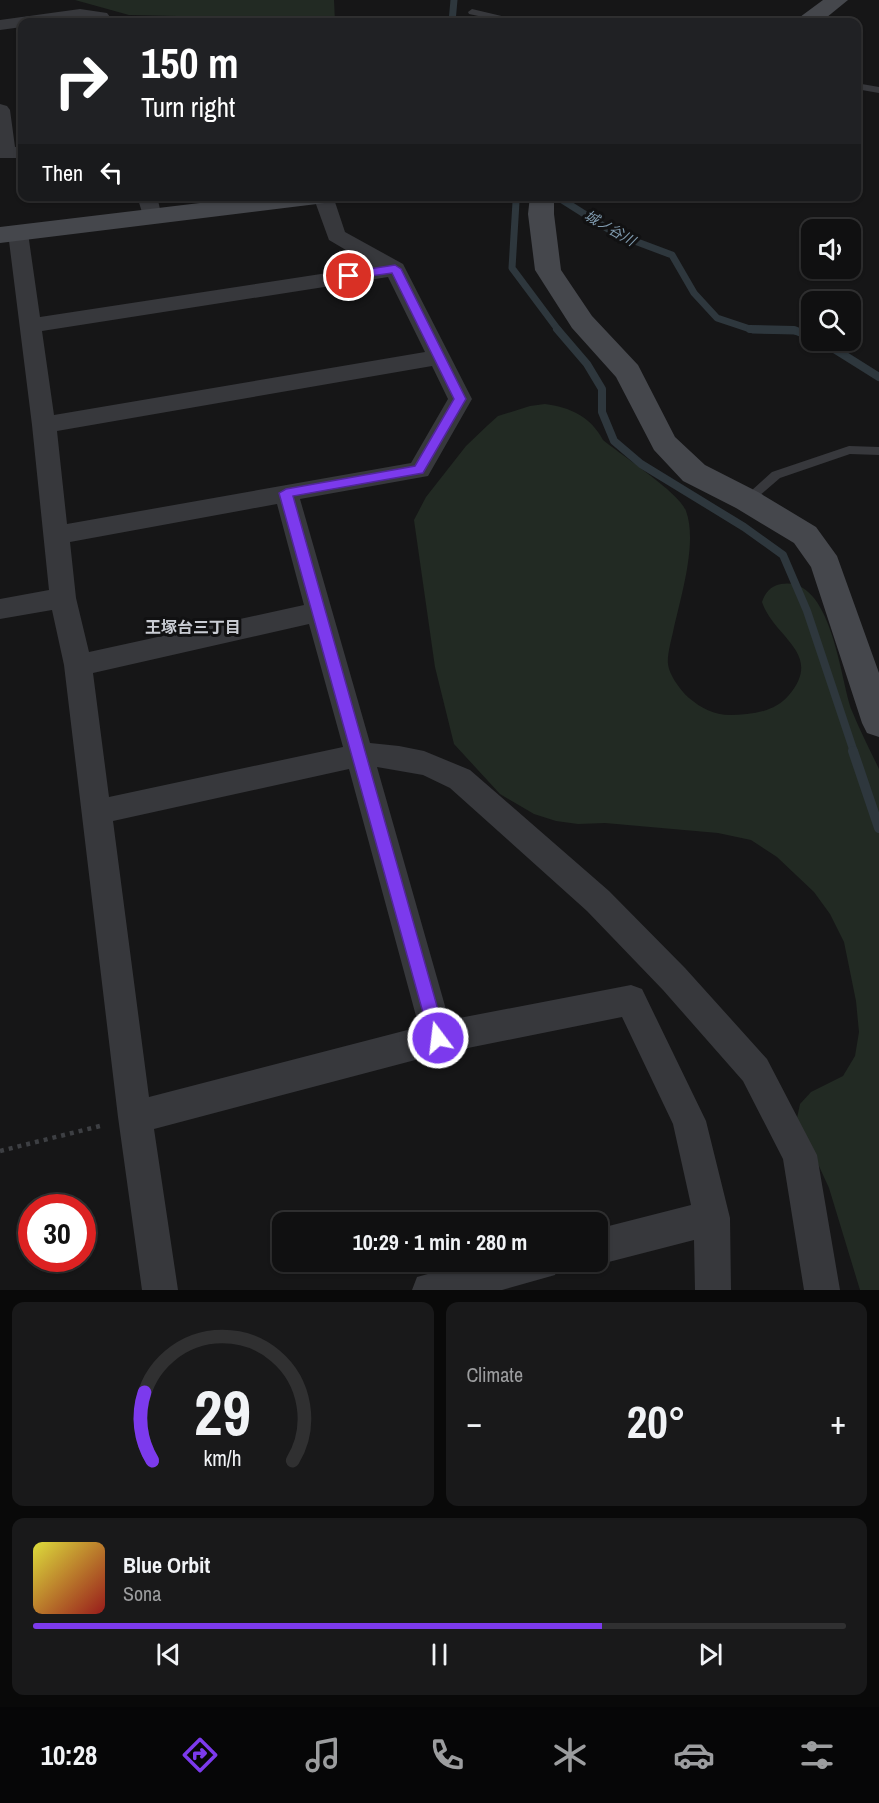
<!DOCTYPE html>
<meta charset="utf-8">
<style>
:root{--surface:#101011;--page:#19191a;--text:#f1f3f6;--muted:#9c9d9f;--line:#303031;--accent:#7c3aed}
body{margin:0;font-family:"Archivo Narrow","Noto Sans JP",sans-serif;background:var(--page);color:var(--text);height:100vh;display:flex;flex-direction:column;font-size:22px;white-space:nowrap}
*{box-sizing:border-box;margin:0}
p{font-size:20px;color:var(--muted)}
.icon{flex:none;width:33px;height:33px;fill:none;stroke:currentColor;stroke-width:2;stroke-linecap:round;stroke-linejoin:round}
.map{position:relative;height:1290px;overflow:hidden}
.panel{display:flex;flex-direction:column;gap:12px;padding:12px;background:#090909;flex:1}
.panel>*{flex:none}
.hud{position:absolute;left:18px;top:18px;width:843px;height:183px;border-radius:12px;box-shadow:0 2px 4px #0004,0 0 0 2px var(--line);background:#202124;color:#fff;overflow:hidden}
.tools{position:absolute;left:801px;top:219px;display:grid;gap:12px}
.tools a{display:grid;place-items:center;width:60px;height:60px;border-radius:12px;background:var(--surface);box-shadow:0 2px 4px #0004,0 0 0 2px var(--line);font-size:30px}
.speed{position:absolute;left:18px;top:1194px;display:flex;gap:12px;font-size:30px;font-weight:700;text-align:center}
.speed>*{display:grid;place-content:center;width:78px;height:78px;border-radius:50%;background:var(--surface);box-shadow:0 2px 4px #0004,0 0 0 2px var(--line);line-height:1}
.speed .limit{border:9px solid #d22;background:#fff;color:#111}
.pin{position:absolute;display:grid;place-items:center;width:51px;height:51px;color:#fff;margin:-26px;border:3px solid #fff;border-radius:50%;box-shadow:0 2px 6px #0007}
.me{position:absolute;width:66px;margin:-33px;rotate:345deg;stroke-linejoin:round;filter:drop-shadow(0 0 4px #0008)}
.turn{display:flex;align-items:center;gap:21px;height:126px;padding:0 24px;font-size:27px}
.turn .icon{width:78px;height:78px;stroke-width:2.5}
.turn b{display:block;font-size:42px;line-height:51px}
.then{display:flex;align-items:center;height:57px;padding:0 24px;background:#0003;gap:12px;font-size:22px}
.big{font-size:45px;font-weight:700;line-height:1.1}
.panel .tile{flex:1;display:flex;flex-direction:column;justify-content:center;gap:9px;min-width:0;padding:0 21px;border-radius:12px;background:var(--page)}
.panel .dial{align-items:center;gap:0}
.dial svg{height:156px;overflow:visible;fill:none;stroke:var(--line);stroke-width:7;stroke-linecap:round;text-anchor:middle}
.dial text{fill:var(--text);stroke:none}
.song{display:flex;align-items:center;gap:18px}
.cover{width:72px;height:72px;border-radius:9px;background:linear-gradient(135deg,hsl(60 70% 55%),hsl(0 70% 35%))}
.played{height:6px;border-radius:3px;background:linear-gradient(90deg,var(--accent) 70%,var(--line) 70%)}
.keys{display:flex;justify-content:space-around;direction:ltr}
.heat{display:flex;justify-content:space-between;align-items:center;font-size:33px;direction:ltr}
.panel .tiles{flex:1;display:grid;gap:12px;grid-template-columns:1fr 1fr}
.tile:last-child{grid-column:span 2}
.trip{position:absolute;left:272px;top:1212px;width:336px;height:60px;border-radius:12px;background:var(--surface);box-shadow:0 2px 4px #0004,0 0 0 2px var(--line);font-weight:700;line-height:60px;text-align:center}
.tabs{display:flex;height:96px;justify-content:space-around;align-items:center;background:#060607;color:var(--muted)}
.tabs .icon{width:42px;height:42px}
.tabs .current{color:var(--accent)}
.tabs b{font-size:27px;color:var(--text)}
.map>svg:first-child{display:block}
</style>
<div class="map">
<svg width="879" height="1290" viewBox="0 0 879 1290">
<rect width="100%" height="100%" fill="#161617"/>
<path fill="#222a23" d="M 75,0 L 334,0 L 335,22 L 197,22 L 176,16 L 129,15 Z
M 545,404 C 570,407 591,417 603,440 C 621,455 680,493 686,511 C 698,543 680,599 673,632 C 671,641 667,655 668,664 C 669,675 681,691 689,698 C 701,708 714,715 730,715 C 751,715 775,712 789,695 C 824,653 774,638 762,602 C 765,593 770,586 781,584 C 832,575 840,679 852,711 C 860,731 870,750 879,769 L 879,1290 L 860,1290 L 829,1188 L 797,1118 L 800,1104 L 811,1092 L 843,1076 L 855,1056 L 859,1032 L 856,1001 L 844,942 L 830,914 L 814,892 L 777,857 L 751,840 L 718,833 L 605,823 L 578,824 L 556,821 L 534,814 L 500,794 L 454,744 L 435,667 L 414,520 L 426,497 L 466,446 L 488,425 L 498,416 L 530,406 Z"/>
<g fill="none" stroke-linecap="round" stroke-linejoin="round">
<path stroke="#2e373d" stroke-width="7" d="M 452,22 L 454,0
M 514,196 L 516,202 L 512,268 L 559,331
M 556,196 L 616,234 L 672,255 L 694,293 L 717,318 L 753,330 L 796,331"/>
<path stroke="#2e373d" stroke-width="8" d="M 557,329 L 587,364 L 602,389 L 602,412 L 614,441 L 641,464 L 744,527 L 783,555 L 807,611 L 854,752
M 750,329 L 794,330 L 812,337
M 820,340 L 879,377"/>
<path stroke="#2e373d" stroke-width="10" d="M 853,751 L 879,828"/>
<path stroke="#3d3f43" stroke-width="4.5" stroke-dasharray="4 5" stroke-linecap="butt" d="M 0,1151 L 104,1125"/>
<path fill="#37383c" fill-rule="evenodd" d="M 472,9 L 519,20 L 520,22 L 506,22 L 469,14 L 468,12 Z
M 856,83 L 879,87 L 879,93 L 856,89 Z
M 849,446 L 879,447 L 879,455 L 850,454 L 780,478 L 751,503 L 747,505 L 741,500 L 772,472 Z"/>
<path fill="#37383c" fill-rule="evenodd" d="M 80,9 L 107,13 L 114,22 L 96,22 L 80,19 L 57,22 L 22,22 L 22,27 L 0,30 L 0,20 Z
M 0,104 L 7,106 L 10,110 L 15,147 L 22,146 L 22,158 L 0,158 Z
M 137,196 L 157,196 L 162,218 L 159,222 L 152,224 L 145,222 Z
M 313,196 L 333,196 L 345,232 L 403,264 L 472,399 L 428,476 L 300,499 L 370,743 L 399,746 L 424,751 L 470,770 L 609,891 L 685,968 L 767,1059 L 817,1155 L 840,1290 L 804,1290 L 783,1159 L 743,1081 L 663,990 L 587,911 L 450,788 L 423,775 L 377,767 L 449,1020 L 631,985 L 642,989 L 706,1121 L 730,1218 L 731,1290 L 695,1290 L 694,1240 L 597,1265 L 589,1262 L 597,1262 L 597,1229 L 691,1205 L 673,1124 L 622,1017 L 438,1054 L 154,1129 L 178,1290 L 142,1290 L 118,1117 L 64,665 L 52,610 L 0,619 L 0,599 L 49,590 L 32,425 L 8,233 L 11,228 L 18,227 L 25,228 L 28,233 L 40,317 L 373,266 L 329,240 ZM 388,277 L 425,352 L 54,415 L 42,331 ZM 432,366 L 448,399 L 411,463 L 67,524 L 57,431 ZM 277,504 L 304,605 L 89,652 L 76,598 L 70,542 ZM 309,624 L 343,747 L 109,797 L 93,673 ZM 349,769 L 419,1027 L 149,1097 L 113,821 Z
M 471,1262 L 560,1262 L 555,1275 L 502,1290 L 412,1290 L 417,1277 Z"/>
<path fill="#45474c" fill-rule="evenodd" d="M 823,0 L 848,0 L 821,22 L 797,22 L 800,17 Z
M 258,196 L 337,196 L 334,201 L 325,203 L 0,243 L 0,227 Z
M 530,196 L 554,196 L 554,214 L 561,270 L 592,316 L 638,365 L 675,437 L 705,465 L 758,492 L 816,527 L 837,556 L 879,673 L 879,737 L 867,733 L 862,723 L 811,567 L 794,543 L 736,508 L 683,481 L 654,450 L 616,377 L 572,328 L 535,270 L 528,214 Z"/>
</g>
<path fill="#7c3aed" stroke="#51269a" stroke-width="1.5" d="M 395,265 L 401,269 L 466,399 L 423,473 L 293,496 L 446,1038 L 444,1043 L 438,1045 L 432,1043 L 430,1038 L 279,493 L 286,489 L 415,466 L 454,399 L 392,273 L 349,279 L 344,276 L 349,272 Z"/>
<g text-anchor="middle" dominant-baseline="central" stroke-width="6" stroke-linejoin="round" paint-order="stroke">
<g font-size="14" font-style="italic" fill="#819cb0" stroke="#111112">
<text transform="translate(610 228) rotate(30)">城ノ谷川</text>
</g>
<g font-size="16" font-weight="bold" fill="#c9ccd3" stroke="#111112">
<text x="193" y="627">王塚台三丁目</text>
</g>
</g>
</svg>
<div class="tools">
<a><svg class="icon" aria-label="sound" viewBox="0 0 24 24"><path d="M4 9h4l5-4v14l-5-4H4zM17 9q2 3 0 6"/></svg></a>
<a><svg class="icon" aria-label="search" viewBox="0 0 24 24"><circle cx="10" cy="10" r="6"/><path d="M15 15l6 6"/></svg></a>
</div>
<div class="speed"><div class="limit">30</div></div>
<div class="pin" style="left:349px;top:276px;background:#d93025"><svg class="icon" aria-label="arrive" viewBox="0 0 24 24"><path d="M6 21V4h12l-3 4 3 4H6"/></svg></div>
<svg class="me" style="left:438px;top:1038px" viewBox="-20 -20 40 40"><circle r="17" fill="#7c3aed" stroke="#fff" stroke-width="3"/><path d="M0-11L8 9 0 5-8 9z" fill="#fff"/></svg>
<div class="trip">10:29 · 1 min · 280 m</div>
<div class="hud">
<div class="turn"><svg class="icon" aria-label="right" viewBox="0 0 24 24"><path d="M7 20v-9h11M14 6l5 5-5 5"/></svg><div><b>150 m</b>Turn right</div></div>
<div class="then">Then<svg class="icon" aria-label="left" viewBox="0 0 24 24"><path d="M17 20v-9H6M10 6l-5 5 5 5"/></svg></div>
</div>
</div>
<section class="panel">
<div class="tiles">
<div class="tile dial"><svg viewBox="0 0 100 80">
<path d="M14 69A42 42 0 1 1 86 69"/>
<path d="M14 69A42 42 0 0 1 10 34" stroke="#7c3aed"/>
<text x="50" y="56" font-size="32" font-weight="700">29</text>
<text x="50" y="72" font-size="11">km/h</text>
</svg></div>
<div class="tile"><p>Climate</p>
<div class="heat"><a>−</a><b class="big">20°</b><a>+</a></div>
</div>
<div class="tile">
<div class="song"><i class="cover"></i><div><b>Blue Orbit</b><p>Sona</p></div></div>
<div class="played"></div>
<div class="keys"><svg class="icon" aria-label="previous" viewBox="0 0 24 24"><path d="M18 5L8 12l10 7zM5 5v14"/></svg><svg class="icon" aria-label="pause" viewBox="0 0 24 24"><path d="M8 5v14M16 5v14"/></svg><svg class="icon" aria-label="next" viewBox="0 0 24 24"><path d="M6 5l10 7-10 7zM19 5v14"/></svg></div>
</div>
</div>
</section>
<nav class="tabs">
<b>10:28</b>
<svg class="icon current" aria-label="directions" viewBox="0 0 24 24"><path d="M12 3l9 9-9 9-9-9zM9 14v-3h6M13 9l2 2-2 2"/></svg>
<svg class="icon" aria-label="music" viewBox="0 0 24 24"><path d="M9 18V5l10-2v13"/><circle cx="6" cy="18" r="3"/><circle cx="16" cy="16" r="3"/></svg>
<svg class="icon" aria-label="phone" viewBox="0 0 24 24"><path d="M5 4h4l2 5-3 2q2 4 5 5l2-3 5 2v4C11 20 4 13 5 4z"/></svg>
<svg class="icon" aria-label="climate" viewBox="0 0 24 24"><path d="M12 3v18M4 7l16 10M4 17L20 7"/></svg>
<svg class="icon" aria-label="car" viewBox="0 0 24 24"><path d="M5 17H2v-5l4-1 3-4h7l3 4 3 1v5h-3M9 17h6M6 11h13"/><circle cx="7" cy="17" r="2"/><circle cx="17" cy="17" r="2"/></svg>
<svg class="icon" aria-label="filters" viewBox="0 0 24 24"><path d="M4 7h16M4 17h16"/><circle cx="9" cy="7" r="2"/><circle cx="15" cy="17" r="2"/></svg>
</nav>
